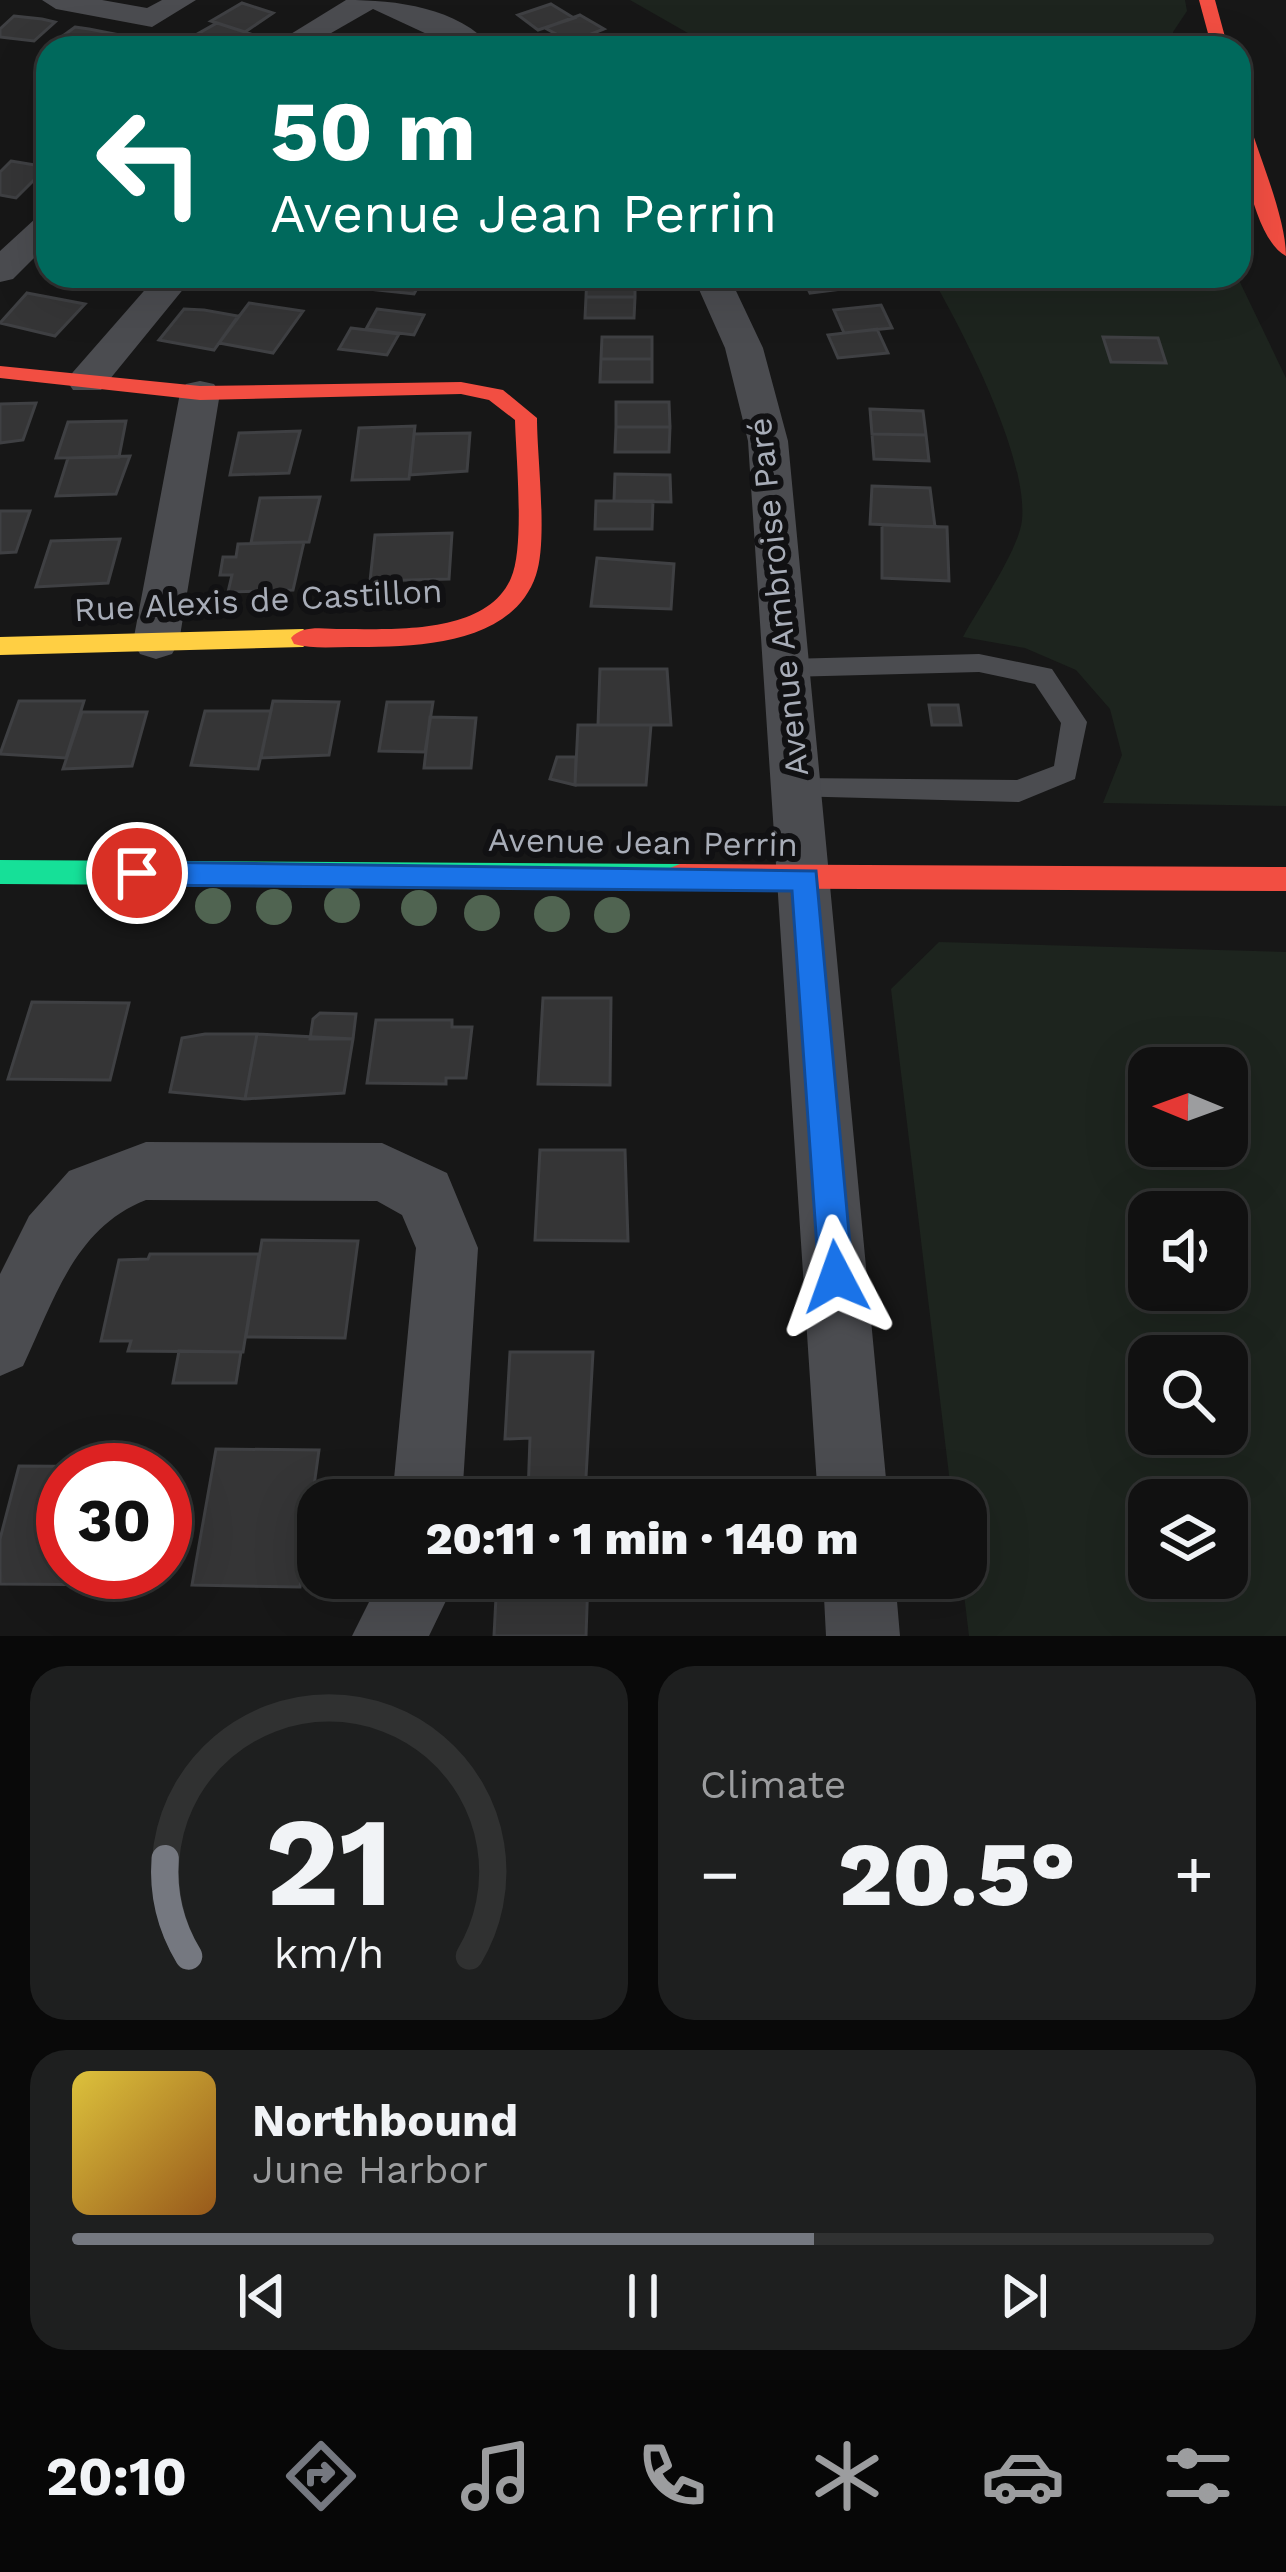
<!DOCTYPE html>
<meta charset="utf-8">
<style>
:root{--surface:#111;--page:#1e1f1f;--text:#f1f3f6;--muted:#9c9d9f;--line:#303131;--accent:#757880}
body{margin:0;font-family:"Work Sans",sans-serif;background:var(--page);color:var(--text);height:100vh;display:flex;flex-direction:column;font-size:45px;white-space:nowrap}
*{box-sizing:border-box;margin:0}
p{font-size:39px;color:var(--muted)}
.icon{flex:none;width:66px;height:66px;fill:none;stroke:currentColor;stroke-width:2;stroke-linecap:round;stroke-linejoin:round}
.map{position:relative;height:1636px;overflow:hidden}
.sheet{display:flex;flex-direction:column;gap:30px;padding:30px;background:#090909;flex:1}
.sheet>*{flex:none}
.hud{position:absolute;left:36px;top:36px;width:1215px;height:252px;border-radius:36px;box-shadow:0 12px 48px #0002,0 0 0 3px var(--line);background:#00695c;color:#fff;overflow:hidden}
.needle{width:78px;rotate:271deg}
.fabs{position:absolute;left:1128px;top:1047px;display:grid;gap:24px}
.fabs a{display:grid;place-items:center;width:120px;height:120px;border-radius:24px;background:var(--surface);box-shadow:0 12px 48px #0002,0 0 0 3px var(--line);font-size:60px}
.speed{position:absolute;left:36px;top:1443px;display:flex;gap:24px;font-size:60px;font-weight:700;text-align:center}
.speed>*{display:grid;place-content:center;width:156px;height:156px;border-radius:50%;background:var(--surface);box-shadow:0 12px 48px #0002,0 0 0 3px var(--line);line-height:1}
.speed .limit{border:18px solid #d22;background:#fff;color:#111}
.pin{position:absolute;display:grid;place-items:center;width:102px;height:102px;color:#fff;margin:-51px;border:6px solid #fff;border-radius:50%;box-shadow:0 3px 12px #0007}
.me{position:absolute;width:132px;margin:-66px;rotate:356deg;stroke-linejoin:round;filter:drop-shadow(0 0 9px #0008)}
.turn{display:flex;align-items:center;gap:42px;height:252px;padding:0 36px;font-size:54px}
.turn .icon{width:156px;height:156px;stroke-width:2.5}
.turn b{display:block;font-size:84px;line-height:102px}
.big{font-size:90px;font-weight:800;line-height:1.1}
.sheet .widget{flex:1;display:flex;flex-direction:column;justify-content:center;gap:18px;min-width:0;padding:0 42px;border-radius:36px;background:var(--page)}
.sheet .dial{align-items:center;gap:0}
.dial svg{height:312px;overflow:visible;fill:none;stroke:var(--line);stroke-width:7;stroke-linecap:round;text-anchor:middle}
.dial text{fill:var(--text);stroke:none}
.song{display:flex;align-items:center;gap:36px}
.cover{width:144px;height:144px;border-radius:18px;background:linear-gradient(135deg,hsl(50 70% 55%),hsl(30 70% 35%))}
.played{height:12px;border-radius:6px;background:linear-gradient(90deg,var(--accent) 65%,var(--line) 65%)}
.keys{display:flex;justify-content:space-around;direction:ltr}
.heat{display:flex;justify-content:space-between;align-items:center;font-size:66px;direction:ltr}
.sheet .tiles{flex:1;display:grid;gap:30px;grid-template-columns:1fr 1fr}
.widget:last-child{grid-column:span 2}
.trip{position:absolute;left:297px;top:1479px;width:690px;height:120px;border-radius:36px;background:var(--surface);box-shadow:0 12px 48px #0002,0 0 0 3px var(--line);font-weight:800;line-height:120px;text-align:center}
.tabs{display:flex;height:192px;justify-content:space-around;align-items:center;background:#070707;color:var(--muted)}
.tabs .icon{width:84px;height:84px}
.tabs .current{color:var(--accent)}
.tabs b{font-size:54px;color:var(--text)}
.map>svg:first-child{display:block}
</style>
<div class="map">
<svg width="1286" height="1636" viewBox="0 0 1286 1636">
<rect width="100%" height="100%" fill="#171717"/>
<path fill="#1d241e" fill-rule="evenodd" d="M 630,0 L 1185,0 L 1187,11 L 1173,32 L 1174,48 L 714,48 Z
M 931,276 L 1237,276 L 1286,378 L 1286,806 L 1103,803 L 1122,755 L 1110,709 L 1076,670 L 1025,648 L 963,637 C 978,609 1019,550 1022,520 C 1028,457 963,331 931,276 Z
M 939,942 L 1286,952 L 1286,1636 L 969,1636 L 962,1578 L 966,1500 L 952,1500 L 891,989 ZM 1149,1068 L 1227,1068 L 1227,1146 L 1149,1146 ZM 1149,1212 L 1227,1212 L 1227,1290 L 1149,1290 ZM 1149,1356 L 1227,1356 L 1227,1434 L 1149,1434 ZM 1149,1500 L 1227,1500 L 1227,1578 L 1149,1578 Z"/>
<path fill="#353536" stroke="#3f4043" stroke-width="3" d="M 242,3 L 273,13 L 245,32 L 211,21 Z
M 551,4 L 574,18 L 538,30 L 518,15 Z
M 580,15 L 604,29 L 571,42 L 545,28 Z
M 14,16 L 42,19 L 55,22 L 34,41 L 0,37 L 0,29 Z
M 217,23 L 251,34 L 258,39 L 244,48 L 205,48 L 185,41 Z
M 75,27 L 89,29 L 115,34 L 97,48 L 49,46 Z
M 11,161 L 47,167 L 16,198 L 0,195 L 0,172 Z
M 375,276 L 424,276 L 414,294 L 368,289 Z
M 587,276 L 635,277 L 635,297 L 586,297 Z
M 802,276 L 851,276 L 857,287 L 810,293 Z
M 27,293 L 85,304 L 55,336 L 0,323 Z
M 586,297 L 635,297 L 634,318 L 585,318 Z
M 249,303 L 303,311 L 273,353 L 219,343 Z
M 881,305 L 892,328 L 844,333 L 834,310 Z
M 184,309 L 204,310 L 238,316 L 214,350 L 159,340 Z
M 377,309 L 424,315 L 414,335 L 366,329 Z
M 351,328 L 399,334 L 387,355 L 339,349 Z
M 877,329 L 888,353 L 838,358 L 828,335 Z
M 602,337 L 652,337 L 652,359 L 601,359 Z
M 1103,337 L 1158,338 L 1166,363 L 1111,362 Z
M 601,359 L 652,359 L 652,382 L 600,382 Z
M 616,402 L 669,402 L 670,427 L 616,427 Z
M 36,403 L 23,440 L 0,443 L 0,404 Z
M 870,409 L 923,411 L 926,435 L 872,434 Z
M 126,421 L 119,457 L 56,458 L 68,422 Z
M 415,426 L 409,479 L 352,480 L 359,428 Z
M 616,427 L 670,427 L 669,452 L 615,452 Z
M 300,431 L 289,473 L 230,475 L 239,433 Z
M 470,433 L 467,471 L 410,475 L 414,434 Z
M 872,434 L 926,435 L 929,461 L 874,459 Z
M 130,456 L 116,494 L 56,496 L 68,458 Z
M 615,474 L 670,475 L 671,502 L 614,501 Z
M 872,486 L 930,488 L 935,527 L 870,524 Z
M 320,497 L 309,542 L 251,543 L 260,498 Z
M 596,501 L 653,501 L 652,529 L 595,529 Z
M 0,511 L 30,511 L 16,552 L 0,553 Z
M 882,525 L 947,527 L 949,581 L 882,578 Z
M 452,533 L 449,579 L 370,581 L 375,535 Z
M 120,539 L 108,583 L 36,587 L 51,541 Z
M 304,542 L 293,590 L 228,592 L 232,575 L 220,575 L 223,557 L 236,557 L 238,544 Z
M 597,558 L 674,564 L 671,609 L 591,606 Z
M 600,669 L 667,669 L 671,725 L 598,725 Z
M 19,701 L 84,701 L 66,758 L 0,754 Z
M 273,701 L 339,702 L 329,755 L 261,758 Z
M 387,702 L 433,702 L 425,752 L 379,751 Z
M 929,705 L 958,705 L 961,725 L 932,725 Z
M 205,711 L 271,711 L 258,769 L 191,765 Z
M 82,712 L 147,712 L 132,766 L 63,769 Z
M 430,717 L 476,718 L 471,768 L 424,768 Z
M 578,725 L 651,725 L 646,785 L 575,785 Z
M 557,757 L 576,757 L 575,785 L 550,779 Z
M 543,998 L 611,998 L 610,1085 L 538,1084 Z
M 32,1002 L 129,1003 L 110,1080 L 8,1079 Z
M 320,1013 L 356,1014 L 353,1039 L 310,1039 L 313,1019 Z
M 376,1020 L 452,1020 L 452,1027 L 472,1027 L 466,1078 L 446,1078 L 446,1084 L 367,1083 Z
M 205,1034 L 257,1034 L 245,1099 L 170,1092 L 182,1038 Z
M 257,1034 L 353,1039 L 344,1093 L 245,1099 Z
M 540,1150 L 625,1150 L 628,1241 L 535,1240 Z
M 262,1240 L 358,1241 L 345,1338 L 246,1337 Z
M 150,1254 L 259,1254 L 243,1352 L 128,1351 L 131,1341 L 101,1341 L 119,1260 L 148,1259 Z
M 179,1351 L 241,1352 L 236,1383 L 173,1383 Z
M 510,1352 L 593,1352 L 585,1495 L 528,1495 L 530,1438 L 505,1439 Z
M 216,1449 L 319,1450 L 300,1587 L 192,1585 Z
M 19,1466 L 157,1467 L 63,1470 L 63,1572 L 136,1572 L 134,1585 L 0,1584 L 0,1539 Z
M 497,1578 L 588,1578 L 586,1636 L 494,1636 Z"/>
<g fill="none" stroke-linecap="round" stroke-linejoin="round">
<path fill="#4b4c50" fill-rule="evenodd" d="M 979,654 L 1052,669 L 1087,722 L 1075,779 L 1019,802 L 789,796 L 785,789 L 789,782 L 798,778 L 1017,780 L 1054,766 L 1061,723 L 1035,684 L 979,672 L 787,677 L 775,668 L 787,659 Z"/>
<path fill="#4b4c50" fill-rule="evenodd" d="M 42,0 L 102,0 L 147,8 L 162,0 L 196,0 L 152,27 L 56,9 Z
M 346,0 C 396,0 458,7 493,48 L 457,48 L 373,9 L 305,48 L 268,48 Z
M 48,215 L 48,244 L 13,279 L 0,282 L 0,251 L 36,218 Z
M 157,276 L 194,276 L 101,390 L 73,390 L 67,381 L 73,372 Z
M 693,276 L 729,276 L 763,348 L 788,441 L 888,1500 L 818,1500 L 748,441 L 725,348 Z
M 200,381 L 214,384 L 220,393 L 179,642 L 172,654 L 156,659 L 140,654 L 133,642 L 180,393 L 186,384 Z
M 146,1142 L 382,1143 L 447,1173 L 478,1248 L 462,1500 L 392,1500 L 416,1248 L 402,1215 L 377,1201 L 146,1200 C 74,1228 54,1301 23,1366 L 0,1376 L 0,1274 L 29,1216 L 69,1171 Z
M 381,1578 L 457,1578 L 429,1636 L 352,1636 Z
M 823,1578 L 895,1578 L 900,1636 L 826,1636 Z"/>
<path fill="#16e098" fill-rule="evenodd" d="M 0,860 L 680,864 L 690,868 L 694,876 L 690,884 L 680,888 L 0,884 Z"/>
<path fill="#ffcf43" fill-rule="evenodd" d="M 303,629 L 315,638 L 303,647 L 0,655 L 0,637 Z"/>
<path fill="#f24e42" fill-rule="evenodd" d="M 1199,0 L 1215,0 L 1228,48 L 1212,48 Z
M 1239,111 L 1247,116 C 1259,156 1286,218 1286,256 C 1253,239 1239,146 1239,111 Z
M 0,366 L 200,386 L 461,382 L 503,390 L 537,418 C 537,458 548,540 536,575 C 512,647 411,647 350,647 C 332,647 312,649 294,644 L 291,638 C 302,624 325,629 342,629 C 393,629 487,635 511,578 C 525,547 516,458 515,420 L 489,400 L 461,394 L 200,400 L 0,378 Z
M 680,864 L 1286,867 L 1286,891 L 680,888 L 670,884 L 666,876 L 670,868 Z"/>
</g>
<g fill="#506451">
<circle cx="138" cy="902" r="18"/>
<circle cx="342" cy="905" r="18"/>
<circle cx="213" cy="906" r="18"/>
<circle cx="274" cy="907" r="18"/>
<circle cx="419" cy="908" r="18"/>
<circle cx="482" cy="913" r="18"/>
<circle cx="552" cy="914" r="18"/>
<circle cx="612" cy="915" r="18"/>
</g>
<path fill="#1a73e8" stroke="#114b97" stroke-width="3" d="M 137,862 L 816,871 L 853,1277 L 848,1289 L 836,1294 L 824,1289 L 819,1277 L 792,891 L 137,885 L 123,873 Z"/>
<g text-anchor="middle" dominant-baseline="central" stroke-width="12" stroke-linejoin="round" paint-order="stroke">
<g font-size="33" fill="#a8adb8" stroke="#111113">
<text transform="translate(778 597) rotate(-96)">Avenue Ambroise Paré</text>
<text transform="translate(258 600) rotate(-3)">Rue Alexis de Castillon</text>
<text transform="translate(643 842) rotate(1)">Avenue Jean Perrin</text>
</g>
</g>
</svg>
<div class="fabs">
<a><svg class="needle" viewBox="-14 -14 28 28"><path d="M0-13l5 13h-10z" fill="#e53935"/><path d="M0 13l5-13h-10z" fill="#9c9d9f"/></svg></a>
<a><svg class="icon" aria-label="sound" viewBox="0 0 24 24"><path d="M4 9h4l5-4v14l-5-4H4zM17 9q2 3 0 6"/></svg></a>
<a><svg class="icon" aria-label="search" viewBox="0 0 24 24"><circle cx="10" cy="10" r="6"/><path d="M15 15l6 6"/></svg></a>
<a><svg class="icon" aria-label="layers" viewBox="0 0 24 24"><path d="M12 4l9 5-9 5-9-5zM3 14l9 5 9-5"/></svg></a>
</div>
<div class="speed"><div class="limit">30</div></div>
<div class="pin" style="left:137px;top:873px;background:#d93025"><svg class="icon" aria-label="arrive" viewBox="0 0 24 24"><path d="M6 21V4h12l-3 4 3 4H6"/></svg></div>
<svg class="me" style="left:836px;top:1277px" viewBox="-20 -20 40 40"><path d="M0-17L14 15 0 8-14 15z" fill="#1a73e8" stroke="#fff" stroke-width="4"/></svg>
<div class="trip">20:11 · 1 min · 140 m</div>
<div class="hud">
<div class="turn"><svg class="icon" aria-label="left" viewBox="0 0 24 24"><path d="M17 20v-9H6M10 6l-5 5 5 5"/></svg><div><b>50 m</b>Avenue Jean Perrin</div></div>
</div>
</div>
<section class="sheet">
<div class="tiles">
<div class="widget dial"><svg viewBox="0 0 100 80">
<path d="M14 69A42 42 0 1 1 86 69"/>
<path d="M14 69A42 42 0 0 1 8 44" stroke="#757880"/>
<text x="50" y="56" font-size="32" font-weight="700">21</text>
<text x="50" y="72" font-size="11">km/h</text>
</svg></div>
<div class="widget"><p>Climate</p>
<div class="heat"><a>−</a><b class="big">20.5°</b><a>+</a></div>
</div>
<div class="widget">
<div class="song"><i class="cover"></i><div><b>Northbound</b><p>June Harbor</p></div></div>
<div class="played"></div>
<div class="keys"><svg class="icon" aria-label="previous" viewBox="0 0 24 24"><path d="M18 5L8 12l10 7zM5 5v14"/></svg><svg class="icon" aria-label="pause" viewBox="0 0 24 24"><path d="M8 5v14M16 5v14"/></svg><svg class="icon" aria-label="next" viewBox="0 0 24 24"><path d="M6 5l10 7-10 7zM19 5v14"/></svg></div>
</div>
</div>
</section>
<nav class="tabs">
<b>20:10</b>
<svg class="icon current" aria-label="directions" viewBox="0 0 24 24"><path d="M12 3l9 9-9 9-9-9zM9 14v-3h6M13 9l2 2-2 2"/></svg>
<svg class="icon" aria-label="music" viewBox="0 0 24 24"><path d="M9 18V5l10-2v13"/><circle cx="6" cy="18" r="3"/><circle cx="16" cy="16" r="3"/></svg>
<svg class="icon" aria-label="phone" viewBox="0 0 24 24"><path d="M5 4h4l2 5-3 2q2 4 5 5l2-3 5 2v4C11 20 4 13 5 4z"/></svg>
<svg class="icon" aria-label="climate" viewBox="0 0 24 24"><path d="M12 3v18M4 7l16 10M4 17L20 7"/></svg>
<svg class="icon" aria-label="car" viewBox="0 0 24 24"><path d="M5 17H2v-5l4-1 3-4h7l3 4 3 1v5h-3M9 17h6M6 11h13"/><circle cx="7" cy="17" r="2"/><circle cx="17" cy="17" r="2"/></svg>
<svg class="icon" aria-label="filters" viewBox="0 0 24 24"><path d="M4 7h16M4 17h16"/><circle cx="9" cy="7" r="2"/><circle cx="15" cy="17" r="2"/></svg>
</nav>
